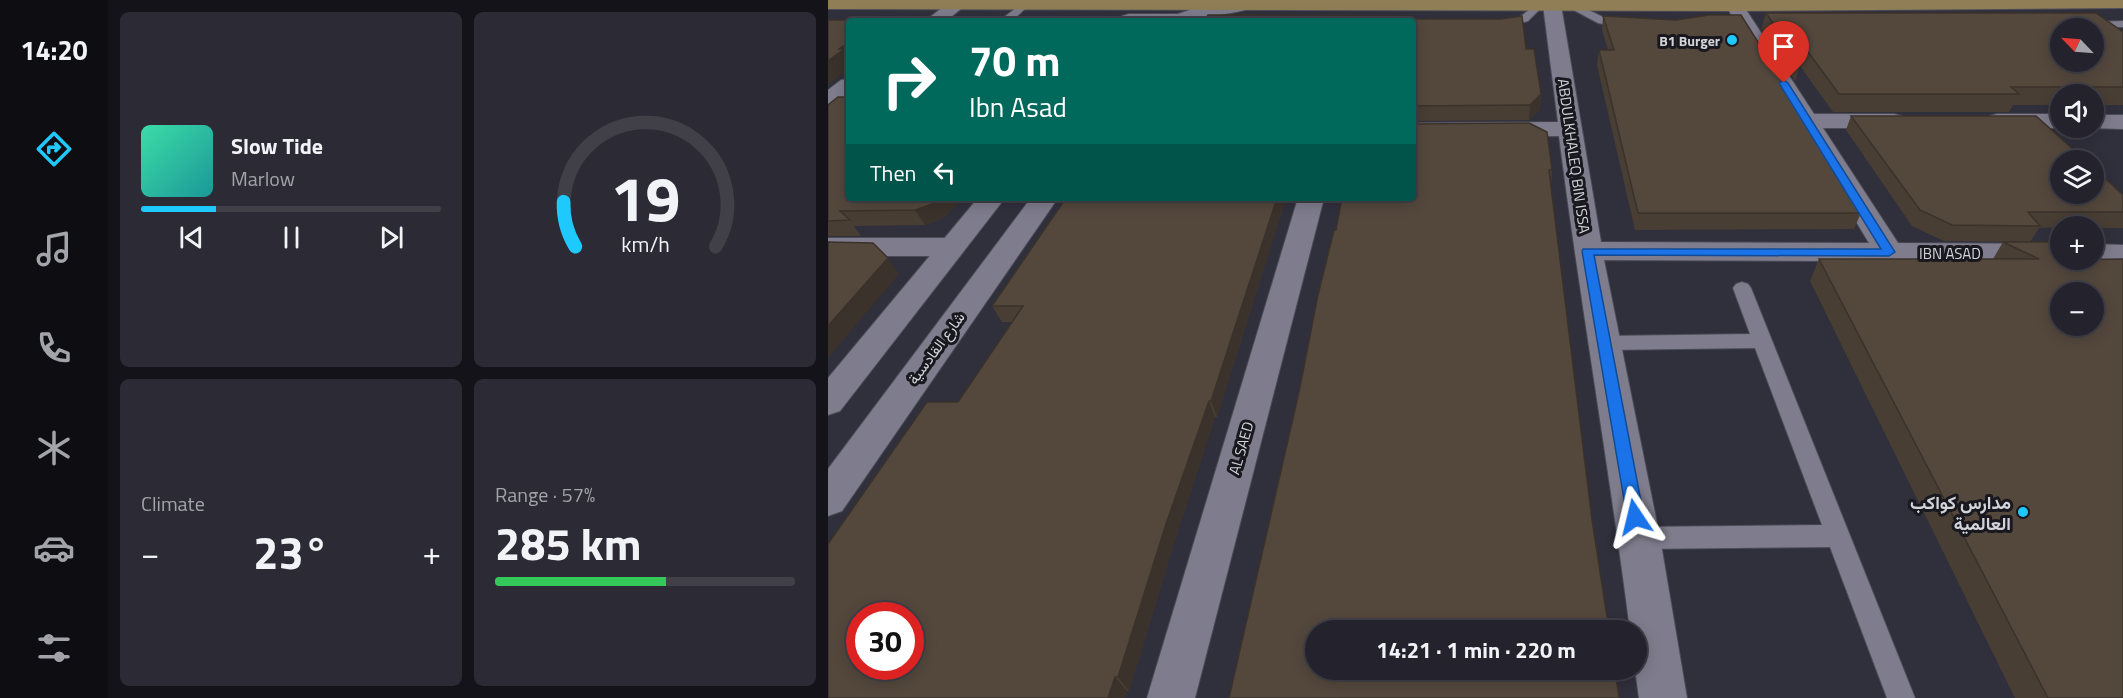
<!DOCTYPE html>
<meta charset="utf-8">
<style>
:root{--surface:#24232d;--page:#2c2b35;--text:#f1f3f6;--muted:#a3a4aa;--line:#414049;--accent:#20c9fd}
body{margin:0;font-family:"Titillium Web",Vazirmatn,sans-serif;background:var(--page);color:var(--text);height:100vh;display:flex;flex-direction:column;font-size:22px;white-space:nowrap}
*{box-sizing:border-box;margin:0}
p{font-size:20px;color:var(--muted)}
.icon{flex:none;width:33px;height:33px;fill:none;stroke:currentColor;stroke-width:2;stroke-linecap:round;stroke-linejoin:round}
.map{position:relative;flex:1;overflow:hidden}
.sheet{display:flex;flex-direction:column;gap:12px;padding:12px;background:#141319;width:720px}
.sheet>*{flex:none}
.top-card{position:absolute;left:18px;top:18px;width:570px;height:183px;border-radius:6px;box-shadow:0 3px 15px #0003,0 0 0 2px var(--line);background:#00695c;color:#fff;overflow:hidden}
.needle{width:39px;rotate:295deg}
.controls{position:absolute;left:1222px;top:18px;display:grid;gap:12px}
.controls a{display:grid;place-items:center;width:54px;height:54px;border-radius:50%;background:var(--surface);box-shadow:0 3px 15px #0003,0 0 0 2px var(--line);font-size:30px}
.speed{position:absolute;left:18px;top:602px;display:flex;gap:12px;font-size:30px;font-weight:700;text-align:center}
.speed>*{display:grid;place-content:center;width:78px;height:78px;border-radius:50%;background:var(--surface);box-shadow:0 3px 15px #0003,0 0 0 2px var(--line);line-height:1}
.speed .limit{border:9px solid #d22;background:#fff;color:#111}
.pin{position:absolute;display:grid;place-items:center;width:51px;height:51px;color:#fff;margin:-62px -26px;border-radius:50% 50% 50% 0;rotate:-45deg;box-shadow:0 0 6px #0007}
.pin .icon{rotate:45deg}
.me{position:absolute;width:66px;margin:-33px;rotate:350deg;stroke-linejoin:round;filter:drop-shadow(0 0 4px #0008)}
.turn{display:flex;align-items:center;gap:21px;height:126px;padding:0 24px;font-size:27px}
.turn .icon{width:78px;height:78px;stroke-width:2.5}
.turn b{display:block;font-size:42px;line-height:51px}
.then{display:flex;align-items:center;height:57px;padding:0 24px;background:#0003;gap:12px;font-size:22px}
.big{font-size:45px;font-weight:700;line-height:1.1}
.sheet .card{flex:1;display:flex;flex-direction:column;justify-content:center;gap:9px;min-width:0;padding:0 21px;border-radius:9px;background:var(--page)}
.sheet .dial{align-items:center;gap:0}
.dial svg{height:156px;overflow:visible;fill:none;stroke:var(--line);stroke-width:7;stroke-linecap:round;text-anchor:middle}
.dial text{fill:var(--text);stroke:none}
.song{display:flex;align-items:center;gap:18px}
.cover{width:72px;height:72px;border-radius:9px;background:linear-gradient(135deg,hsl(160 70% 55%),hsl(180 70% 35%))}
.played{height:6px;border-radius:3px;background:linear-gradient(90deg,var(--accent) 25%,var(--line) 25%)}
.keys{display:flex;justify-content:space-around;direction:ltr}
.heat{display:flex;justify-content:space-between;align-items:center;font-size:33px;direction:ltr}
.charge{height:9px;border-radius:4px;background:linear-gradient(90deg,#34c759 57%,var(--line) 0)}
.sheet .tiles{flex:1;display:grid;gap:12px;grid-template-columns:repeat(2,1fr)}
.trip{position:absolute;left:477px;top:620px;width:342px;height:60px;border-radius:30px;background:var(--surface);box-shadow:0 3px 15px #0003,0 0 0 2px var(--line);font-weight:700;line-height:60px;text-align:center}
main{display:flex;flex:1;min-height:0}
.dock{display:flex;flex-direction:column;width:108px;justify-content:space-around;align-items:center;background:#0e0e12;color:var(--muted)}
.dock .icon{width:42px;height:42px}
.dock .on{color:var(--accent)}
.dock b{font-size:27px;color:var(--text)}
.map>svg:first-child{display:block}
</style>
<main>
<nav class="dock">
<b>14:20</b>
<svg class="icon on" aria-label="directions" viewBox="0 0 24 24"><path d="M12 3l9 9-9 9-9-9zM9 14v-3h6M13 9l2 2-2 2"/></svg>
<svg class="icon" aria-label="music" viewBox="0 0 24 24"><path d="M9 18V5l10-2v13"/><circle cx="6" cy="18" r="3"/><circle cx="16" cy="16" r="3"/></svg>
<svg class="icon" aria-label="phone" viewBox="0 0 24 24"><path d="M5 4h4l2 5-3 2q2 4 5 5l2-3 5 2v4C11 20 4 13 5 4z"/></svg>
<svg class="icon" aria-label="climate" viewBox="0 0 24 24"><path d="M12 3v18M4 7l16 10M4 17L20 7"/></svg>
<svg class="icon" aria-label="car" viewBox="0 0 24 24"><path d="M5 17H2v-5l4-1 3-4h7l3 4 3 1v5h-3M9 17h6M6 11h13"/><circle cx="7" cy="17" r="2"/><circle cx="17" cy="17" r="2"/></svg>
<svg class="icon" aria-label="filters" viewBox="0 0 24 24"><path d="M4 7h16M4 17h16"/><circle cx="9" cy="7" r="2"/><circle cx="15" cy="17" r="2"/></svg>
</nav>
<section class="sheet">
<div class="tiles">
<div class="card">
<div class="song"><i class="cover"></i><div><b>Slow Tide</b><p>Marlow</p></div></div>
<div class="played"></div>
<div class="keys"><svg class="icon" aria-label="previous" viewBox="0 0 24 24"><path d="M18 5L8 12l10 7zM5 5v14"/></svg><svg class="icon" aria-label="pause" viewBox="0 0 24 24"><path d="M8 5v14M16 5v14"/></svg><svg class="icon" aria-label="next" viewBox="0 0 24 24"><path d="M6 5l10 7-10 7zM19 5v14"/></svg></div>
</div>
<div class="card dial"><svg viewBox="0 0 100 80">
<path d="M14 69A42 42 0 1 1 86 69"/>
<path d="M14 69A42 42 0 0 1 8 46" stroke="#20c9fd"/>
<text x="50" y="56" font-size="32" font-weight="700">19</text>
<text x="50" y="72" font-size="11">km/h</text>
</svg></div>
<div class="card"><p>Climate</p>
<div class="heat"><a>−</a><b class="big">23°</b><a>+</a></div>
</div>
<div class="card"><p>Range · 57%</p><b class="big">285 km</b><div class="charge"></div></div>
</div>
</section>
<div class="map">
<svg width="1295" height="698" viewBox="0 0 1295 698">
<rect width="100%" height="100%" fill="#302f3c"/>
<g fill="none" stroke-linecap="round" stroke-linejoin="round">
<defs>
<path id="lane" d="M 196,2 L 201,5 L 184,21 L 171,21 Z
M 711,2 L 716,5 L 700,21 L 669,30 L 663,27 L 692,17 Z
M 744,2 L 777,18 L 804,24 L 806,26 L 800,29 L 770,23 L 740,7 L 739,5 Z
M 1295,21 L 1295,27 L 1259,28 L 1253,25 L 1259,22 Z
M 914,282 L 920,284 L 923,288 L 1087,698 L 1059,698 L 1002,547 L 811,549 L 802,546 L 799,538 L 802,530 L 811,527 L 994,525 L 927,348 L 778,350 L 771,348 L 768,343 L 771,338 L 778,336 L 922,334 L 905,288 L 908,284 Z"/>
<path id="street" d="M 124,0 L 136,0 L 139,4 L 118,21 L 97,21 Z
M 726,0 L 733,5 L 773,242 L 1041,243 L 898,6 L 901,2 L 913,2 L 986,114 L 1066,114 L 1074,116 L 1078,121 L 1074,126 L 1066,128 L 995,128 L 1070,243 L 1233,244 L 1233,260 L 1242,260 L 1233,262 L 776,260 L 832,538 L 859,698 L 811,698 L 807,669 L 808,630 L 802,630 C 781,465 752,301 731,136 L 585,137 L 585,123 L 730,122 L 715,5 L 718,1 Z
M 21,79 L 21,95 L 8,106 L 0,108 L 0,90 L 13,80 Z
M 1169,114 L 1233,114 L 1235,128 L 1169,128 L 1161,126 L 1157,121 L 1161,116 Z
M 1266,115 L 1295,115 L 1295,129 L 1260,128 L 1266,128 Z
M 470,198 L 496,198 L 367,698 L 319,698 Z
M 0,238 L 124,238 L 134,241 L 138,247 L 134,253 L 124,256 L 0,256 Z
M 1266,244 L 1295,245 L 1295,263 L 1257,260 L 1266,260 Z"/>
<path id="secondary" d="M 411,0 L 426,0 L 429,4 L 426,8 C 392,16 325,28 292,20 L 294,16 L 301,14 L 350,14 L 373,6 Z
M 150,198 L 177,198 L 12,411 L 0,415 L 0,378 Z
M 203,198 L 230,198 L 14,511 L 0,516 L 0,469 Z"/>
<path id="primary" d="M 0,0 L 1295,0 L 1295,8 L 907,11 L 0,9 Z"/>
</defs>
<use href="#lane" stroke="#4c4c57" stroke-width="2"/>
<use href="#street" stroke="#4c4c57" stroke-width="2"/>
<use href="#secondary" stroke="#4c4c57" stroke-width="2"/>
<use href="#primary" stroke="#4c4c57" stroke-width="2"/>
<use href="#lane" fill="#7f7d8d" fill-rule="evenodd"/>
<use href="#street" fill="#7f7d8d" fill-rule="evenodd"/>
<use href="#secondary" fill="#7f7d8d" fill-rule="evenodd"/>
<use href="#primary" fill="#8f7e56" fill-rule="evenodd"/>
</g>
<path fill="#483e34" d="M 938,13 L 1295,32 L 1295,105 L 1266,105 L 1266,94 L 1233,94 L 1233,105 L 1185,105 L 1181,112 L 1005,112 L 972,66 L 967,81 L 933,29 Z
M 775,16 L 1033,213 L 1026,229 L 807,230 L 769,65 L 771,50 L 780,50 L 774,30 Z
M 584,19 L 698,49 L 713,94 L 712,109 L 701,120 L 585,121 L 585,21 Z
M 0,105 L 21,198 L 134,198 L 116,218 L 97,225 L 26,226 L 33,236 L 0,236 Z
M 1023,116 L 1295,195 L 1295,228 L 1266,228 L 1266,226 L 1211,228 L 1202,242 L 1116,241 L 1084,226 L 1018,130 Z
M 585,124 L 724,170 L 723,186 L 508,230 Z
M 458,198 L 389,417 L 387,417 L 347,540 L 301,691 L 299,691 L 296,698 L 130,402 L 184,322 L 174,322 L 164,306 Z
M 1175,242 L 1233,260 L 1295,698 L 1187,698 L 982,281 L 991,259 L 1165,259 Z"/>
<path fill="#3b322b" d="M 21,42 L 21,69 L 0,85 L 0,61 L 11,49 Z
M 975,45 L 970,60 L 966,49 Z
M 713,94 L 712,109 L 701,120 L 702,105 Z
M 111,198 L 134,198 L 116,218 L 97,225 L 87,210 Z
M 449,198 L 458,198 L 389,417 L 383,401 Z
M 60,258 L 71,274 L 0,358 L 0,326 Z
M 381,401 L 387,417 L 347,540 L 301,691 L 290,677 L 338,524 Z
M 287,677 L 299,691 L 296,698 L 280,698 Z"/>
<path fill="#54483d" stroke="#3b322b" stroke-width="1.5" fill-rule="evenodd" d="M 938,13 L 1268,13 L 1295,32 L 1295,87 L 1183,87 L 1191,94 L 1011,94 L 975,45 L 966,49 L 973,64 ZM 1233,28 L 1266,28 L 1266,62 L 1233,62 Z
M 380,15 L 582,16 L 584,19 L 673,19 L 694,16 L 698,49 L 706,49 L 713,94 L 702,105 L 585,106 L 585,21 L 376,21 Z
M 881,15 L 913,15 L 1025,193 L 1033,213 L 810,213 L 771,50 L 786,50 L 775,16 L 848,20 Z
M 0,20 L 54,20 L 52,21 L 21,21 L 21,42 L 11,49 L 16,49 L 0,61 Z
M 10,97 L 21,97 L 21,198 L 111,198 L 107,203 L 87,210 L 12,211 L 22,220 L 0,221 L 0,105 Z
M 1023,116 L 1208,116 L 1257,160 L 1233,160 L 1233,194 L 1266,194 L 1266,168 L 1295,195 L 1295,212 L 1200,212 L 1212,226 L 1124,225 L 1092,210 Z
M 701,123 L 719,132 L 724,170 L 721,170 L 764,520 L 781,630 L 488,630 L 488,669 L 787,669 L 791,698 L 401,698 L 471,392 L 490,295 L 506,230 L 508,230 L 514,198 L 585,198 L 585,124 Z
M 238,198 L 449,198 L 383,401 L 381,401 L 338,524 L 290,677 L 287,677 L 280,698 L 0,698 L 0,544 L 99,402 L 130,402 L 195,306 L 164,306 ZM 32,615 L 82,615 L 82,666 L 32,666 Z
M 0,242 L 45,243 L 60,258 L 0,326 Z
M 1175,242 L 1233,242 L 1233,260 L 1295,259 L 1295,698 L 1220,698 L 991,259 L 1211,259 ZM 1233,292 L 1266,292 L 1266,326 L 1233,326 Z"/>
<path fill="#1a73e8" stroke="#114b97" stroke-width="1.5" d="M 956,80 L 960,83 L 1067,252 L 1061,256 L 766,255 L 816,517 L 813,522 L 807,524 L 802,522 L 799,517 L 754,251 L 755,249 L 1053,249 L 951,83 Z"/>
<g fill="#20c9fd" stroke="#18181e" stroke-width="2">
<circle cx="904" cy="40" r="6"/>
<circle cx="1195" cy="512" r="6"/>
</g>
<g text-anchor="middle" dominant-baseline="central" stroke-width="6" stroke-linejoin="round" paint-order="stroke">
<g font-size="14" font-weight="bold" fill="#d3d3db" stroke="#18181e" text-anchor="end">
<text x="892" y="40">B1 Burger</text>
</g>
<g font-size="15" fill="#d3d3db" stroke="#18181e">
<text transform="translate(746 156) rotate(82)">ABDULKHALEQ BIN ISSA</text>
<text x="1122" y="253">IBN ASAD</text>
<text transform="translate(108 348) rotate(-54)">شارع القادسية</text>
<text transform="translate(413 448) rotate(-74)">AL SAED</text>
</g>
<g font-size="18" font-weight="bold" fill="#d3d3db" stroke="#18181e" text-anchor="end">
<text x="1183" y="502">مدارس كواكب<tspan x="1183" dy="21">العالمية</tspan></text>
</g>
</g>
</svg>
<div class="controls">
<a><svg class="needle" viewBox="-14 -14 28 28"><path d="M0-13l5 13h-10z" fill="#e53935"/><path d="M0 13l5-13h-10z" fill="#a3a4aa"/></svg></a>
<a><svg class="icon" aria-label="sound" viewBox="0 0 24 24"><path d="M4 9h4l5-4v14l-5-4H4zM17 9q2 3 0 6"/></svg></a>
<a><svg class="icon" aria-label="layers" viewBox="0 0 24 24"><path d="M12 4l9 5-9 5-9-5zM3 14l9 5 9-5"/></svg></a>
<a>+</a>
<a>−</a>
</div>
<div class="speed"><div class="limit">30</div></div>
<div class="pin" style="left:956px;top:83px;background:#d93025"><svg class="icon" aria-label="arrive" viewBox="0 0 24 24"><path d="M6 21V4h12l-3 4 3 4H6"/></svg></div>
<svg class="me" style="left:807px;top:517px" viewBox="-20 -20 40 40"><path d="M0-17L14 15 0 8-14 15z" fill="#1a73e8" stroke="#fff" stroke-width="4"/></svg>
<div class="trip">14:21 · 1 min · 220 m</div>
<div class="top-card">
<div class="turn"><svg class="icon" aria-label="right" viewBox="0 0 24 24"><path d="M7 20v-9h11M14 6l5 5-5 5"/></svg><div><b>70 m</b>Ibn Asad</div></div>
<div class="then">Then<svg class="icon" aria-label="left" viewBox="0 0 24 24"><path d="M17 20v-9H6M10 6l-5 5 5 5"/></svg></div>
</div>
</div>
</main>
